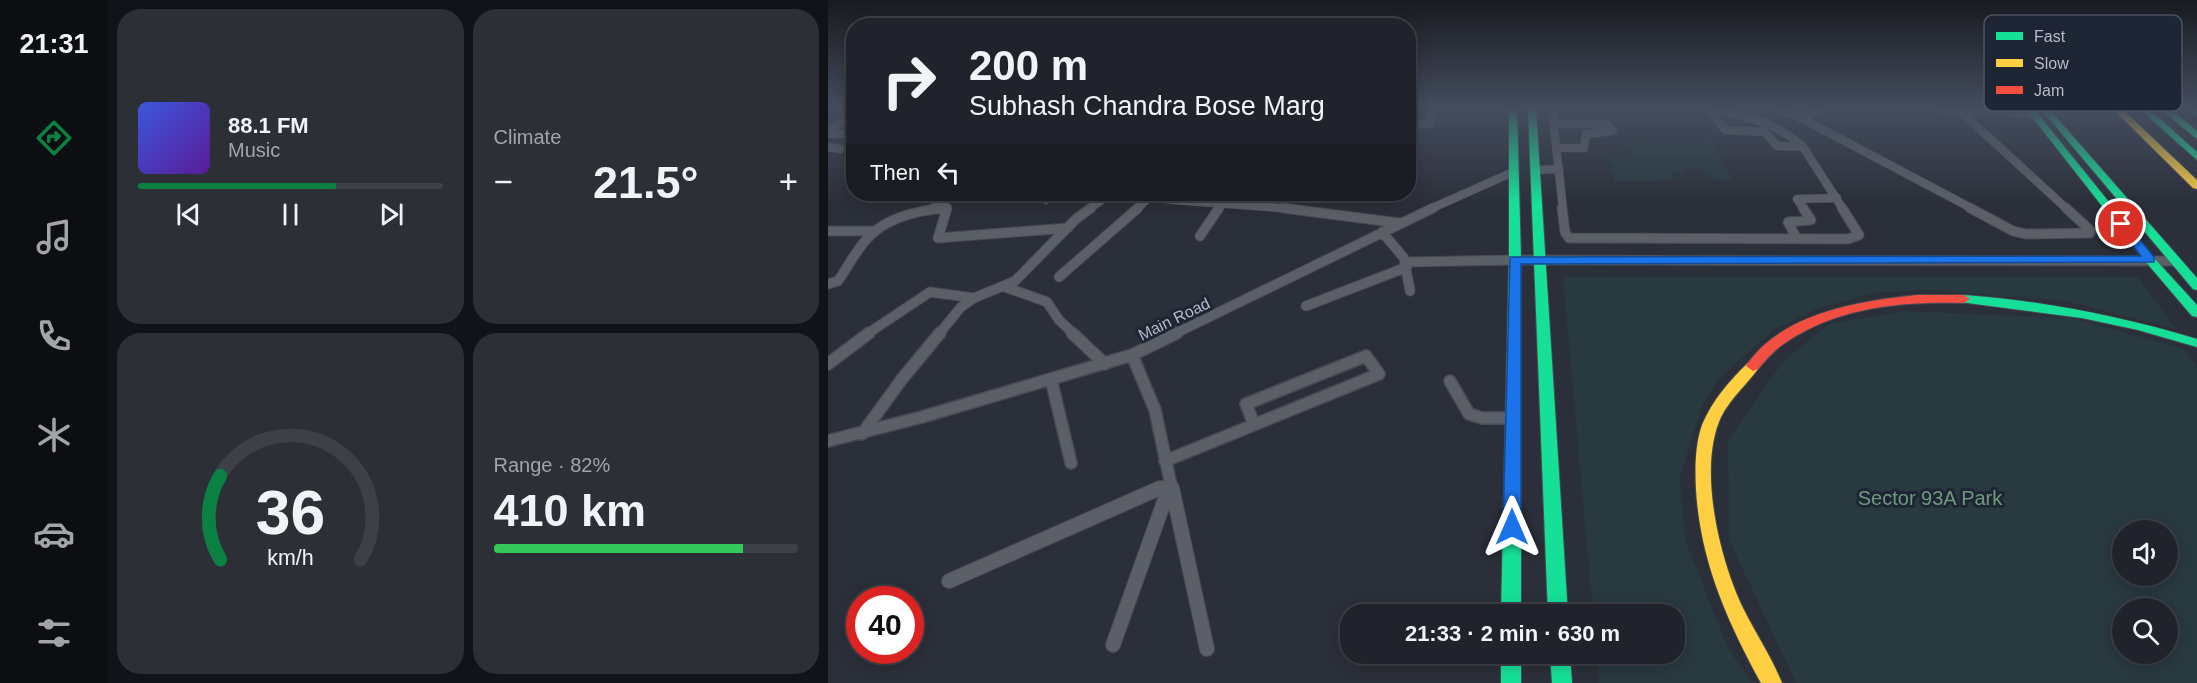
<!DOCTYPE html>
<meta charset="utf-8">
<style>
:root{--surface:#20232b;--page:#2d2f37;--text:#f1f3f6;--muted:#a2a4a9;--line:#3d4047;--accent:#0b8043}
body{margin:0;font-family:Helvetica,sans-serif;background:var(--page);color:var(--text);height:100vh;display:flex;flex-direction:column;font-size:22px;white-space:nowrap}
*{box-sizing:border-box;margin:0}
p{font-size:20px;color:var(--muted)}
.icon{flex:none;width:33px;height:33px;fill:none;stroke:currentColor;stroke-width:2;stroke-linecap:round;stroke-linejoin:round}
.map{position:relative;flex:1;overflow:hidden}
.drawer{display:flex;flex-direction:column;gap:9px;padding:9px;background:#121318;width:720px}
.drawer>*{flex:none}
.guide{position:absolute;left:18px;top:18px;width:570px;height:183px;border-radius:24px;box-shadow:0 3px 15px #0003,0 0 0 2px var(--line);background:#20232b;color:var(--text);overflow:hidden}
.controls{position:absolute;left:1284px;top:520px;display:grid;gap:12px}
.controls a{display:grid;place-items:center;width:66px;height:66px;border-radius:50%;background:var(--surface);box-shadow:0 3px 15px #0003,0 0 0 2px var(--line);font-size:30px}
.speed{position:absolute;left:18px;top:586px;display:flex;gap:12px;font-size:30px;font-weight:700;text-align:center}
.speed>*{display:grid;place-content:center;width:78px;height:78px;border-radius:50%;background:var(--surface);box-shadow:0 3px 15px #0003,0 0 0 2px var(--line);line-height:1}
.speed .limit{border:9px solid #d22;background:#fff;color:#111}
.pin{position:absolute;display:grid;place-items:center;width:51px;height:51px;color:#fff;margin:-26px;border:3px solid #fff;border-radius:50%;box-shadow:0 2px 6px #0007}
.me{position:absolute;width:66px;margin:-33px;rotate:0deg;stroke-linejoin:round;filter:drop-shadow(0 0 4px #0008)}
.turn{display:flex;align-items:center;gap:21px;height:126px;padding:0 24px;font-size:27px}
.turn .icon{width:78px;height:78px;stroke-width:2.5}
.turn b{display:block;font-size:42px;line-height:51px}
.then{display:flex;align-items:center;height:57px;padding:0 24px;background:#0003;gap:12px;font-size:22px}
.big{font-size:45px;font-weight:800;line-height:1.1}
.drawer .tile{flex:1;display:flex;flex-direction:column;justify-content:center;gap:9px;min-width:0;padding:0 21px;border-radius:24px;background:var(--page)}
.drawer .dial{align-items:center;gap:0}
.dial svg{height:156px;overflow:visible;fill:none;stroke:var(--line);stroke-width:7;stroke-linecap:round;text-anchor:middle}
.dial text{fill:var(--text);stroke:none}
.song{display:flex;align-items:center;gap:18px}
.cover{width:72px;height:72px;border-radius:9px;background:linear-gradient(135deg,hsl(230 70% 55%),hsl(270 70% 35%))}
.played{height:6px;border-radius:3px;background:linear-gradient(90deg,var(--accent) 65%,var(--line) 65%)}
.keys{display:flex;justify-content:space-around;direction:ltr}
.heat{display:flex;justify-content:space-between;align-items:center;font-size:33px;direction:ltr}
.charge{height:9px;border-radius:4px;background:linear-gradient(90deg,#34c759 82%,var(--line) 0)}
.drawer .tiles{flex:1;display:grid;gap:9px;grid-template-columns:repeat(2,1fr)}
.trip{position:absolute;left:512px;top:604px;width:345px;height:60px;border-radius:24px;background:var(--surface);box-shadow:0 3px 15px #0003,0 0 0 2px var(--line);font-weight:800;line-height:60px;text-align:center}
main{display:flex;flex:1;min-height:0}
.tabs{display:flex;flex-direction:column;width:108px;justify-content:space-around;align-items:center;background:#0d0e11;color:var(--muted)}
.tabs .icon{width:42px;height:42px}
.tabs .current{color:var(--accent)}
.tabs b{font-size:27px;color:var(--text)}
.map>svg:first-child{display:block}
</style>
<main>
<nav class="tabs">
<b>21:31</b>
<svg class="icon current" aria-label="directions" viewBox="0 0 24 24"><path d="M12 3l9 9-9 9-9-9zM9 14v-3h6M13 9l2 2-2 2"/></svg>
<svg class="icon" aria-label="music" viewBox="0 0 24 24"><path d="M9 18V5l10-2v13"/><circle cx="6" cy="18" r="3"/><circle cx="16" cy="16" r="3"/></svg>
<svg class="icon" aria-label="phone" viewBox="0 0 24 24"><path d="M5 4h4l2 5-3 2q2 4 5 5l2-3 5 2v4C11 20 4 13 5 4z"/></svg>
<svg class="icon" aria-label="climate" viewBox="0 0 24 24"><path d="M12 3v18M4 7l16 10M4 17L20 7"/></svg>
<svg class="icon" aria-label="car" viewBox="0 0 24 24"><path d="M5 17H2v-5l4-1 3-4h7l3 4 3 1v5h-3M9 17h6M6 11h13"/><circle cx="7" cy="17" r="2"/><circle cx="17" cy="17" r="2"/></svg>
<svg class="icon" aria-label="filters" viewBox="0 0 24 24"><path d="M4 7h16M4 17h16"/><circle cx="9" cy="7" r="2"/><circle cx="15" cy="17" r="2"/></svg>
</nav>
<section class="drawer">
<div class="tiles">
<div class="tile">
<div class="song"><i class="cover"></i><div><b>88.1 FM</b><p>Music</p></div></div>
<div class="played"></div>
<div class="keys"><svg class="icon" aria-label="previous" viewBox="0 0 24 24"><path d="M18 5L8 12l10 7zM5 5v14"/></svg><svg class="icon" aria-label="pause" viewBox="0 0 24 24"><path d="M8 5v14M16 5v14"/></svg><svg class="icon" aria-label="next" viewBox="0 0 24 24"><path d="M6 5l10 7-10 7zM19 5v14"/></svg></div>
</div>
<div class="tile"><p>Climate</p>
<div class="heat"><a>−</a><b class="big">21.5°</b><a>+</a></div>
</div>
<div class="tile dial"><svg viewBox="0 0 100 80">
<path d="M14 69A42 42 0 1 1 86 69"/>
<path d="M14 69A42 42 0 0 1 14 26" stroke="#0b8043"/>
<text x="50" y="56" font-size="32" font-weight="700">36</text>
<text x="50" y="72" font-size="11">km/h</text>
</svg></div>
<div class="tile"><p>Range · 82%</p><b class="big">410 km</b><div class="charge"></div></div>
</div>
</section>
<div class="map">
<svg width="1369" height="683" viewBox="0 0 1369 683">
<rect width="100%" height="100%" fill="#2b2f39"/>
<path fill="#28393f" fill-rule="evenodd" d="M 884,142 L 905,181 L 879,177 L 874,168 L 857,168 L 854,172 L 844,172 L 845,178 L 829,181 L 787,182 L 781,157 L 803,156 L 802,143 Z
M 735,277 L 1310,277 L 1348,329 L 1238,301 L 1096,290 L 1045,293 L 989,309 L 947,329 L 890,379 L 874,407 L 852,476 L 857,539 L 900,648 L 924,683 L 771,683 L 769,654 L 846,654 L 846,615 L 765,615 Z
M 1077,311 L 1245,318 L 1356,349 L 1369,366 L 1369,683 L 968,683 L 901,540 L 900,440 L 956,360 L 1001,324 ZM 1294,531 L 1340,531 L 1340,576 L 1294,576 ZM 1294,609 L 1340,609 L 1340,654 L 1294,654 Z"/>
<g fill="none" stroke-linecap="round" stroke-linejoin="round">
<defs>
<path id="street-far3" d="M 724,109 L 735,209
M 881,109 L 897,130 L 937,132 L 949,146 L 975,147 L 1015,209
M 882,109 C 916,116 949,122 975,147
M 951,109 L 977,120 L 1145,209
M 1112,109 L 1127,111 L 1135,109
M 1142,109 L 1207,115
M 1131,110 L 1239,209
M 970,117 L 995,109
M 580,124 L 601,124 L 604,109
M 726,124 L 779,124 L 785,131 L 758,134 L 756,148 L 728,148
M 0,131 L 19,118
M 0,134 L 26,133
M 0,147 L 12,149
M 707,170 L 731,169
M 303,194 L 346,200 L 467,209
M 218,200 L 226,194
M 105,208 L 128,194
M 106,209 L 119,209
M 261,209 L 282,194
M 308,209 L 322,197
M 390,209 L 394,203
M 602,209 L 685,172
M 976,209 L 969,199 L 1009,198"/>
<path id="street-far2" d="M 455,208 L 571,223
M 734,208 L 737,232 L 741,238 L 1020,239 L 1031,235 L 1014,208
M 1142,208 L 1185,231 L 1198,234 L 1262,233 L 1263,231 L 1238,208
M 0,231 L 47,231
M 554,232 L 576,258 L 582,291
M 372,236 L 391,208
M 969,239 L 960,222 L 983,220 L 975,208
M 578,262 L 687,260 L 1348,261
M 231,277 L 310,208
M 0,284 L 10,281 C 19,268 26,254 37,241 C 56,218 90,210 119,208 L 110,238 L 240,228
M 177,287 L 219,302 L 231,320 L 246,334
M 478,306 L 579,267
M 39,334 L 102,292 L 146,298
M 111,334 L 133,307 L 146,298 L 187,281 L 248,219 L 263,208
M 346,334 L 605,208"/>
<path id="street-far1" d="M 244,333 L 277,364
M 304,355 L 327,410 L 344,490
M 0,364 L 41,333
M 223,379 L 243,463
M 622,381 L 641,414 L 654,418 L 685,418
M 34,434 L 74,379 L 112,333
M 0,441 L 94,417 L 304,355 L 349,333
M 337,461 L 551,374 L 538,356 L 418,404 L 426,424
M 329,490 L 342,484
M 340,490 L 342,485"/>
<path id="street" d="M 344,488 L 379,649
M 121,581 L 332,488
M 285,645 L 341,488"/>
<path id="fast" d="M 681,109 L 689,109 L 693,260 L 693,615 L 673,615 L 681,260 Z
M 700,109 L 708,109 L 740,615 L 720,615 Z
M 1198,109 L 1206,109 L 1326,258 L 1369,305 L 1369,317 L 1364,316 L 1318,262 Z
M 1213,109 L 1221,109 L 1369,278 L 1369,290 L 1365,289 Z
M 1312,109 L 1321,109 L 1369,152 L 1369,160 Z
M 1333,109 L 1342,109 L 1369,131 L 1369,139 Z
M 1360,109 L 1369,109 L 1369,115 Z
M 1136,295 C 1216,301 1292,316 1369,339 L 1369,347 L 1310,330 L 1254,318 L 1132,302 L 1130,299 Z
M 673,654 L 693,654 L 693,683 L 673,683 Z
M 722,654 L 742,654 L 744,683 L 724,683 Z"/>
<path id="slow" d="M 1285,109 L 1294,109 L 1369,180 L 1369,189 L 1365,188 Z
M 925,361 L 932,366 C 920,384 903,397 893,417 C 869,469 892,561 916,610 C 928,634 944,658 954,683 L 933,683 C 899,621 872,560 868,489 C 867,468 867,445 874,425 C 884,401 901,381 920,363 Z"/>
<path id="jam" d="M 1089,295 L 1136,295 L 1142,299 L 1136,303 C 1074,301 1009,307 957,343 C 946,350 938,360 930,369 L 925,371 L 918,366 C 953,313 1031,301 1089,295 Z"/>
</defs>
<use href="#street-far3" stroke="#474b52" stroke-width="9"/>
<use href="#street-far2" stroke="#474b52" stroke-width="11"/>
<use href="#street-far1" stroke="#474b52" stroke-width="14"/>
<use href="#street" stroke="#474b52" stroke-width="16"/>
<use href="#fast" stroke="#474b52" stroke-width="2"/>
<use href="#slow" stroke="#474b52" stroke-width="2"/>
<use href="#jam" stroke="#474b52" stroke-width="2"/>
<use href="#street-far3" stroke="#5b5f67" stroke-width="8"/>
<use href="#street-far2" stroke="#5b5f67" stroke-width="9"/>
<use href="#street-far1" stroke="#5b5f67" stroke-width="11"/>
<use href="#street" stroke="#5b5f67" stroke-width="14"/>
<use href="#fast" fill="#16e098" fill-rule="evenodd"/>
<use href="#slow" fill="#ffcf43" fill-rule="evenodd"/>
<use href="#jam" fill="#f24e42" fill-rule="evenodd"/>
</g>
<linearGradient id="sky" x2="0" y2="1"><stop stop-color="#181a1f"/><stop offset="0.53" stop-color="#444d5f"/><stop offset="1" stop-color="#444d5f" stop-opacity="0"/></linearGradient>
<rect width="1369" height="204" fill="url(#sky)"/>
<path fill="#1a73e8" stroke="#114b97" stroke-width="1.5" d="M 1293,220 L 1297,221 L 1326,257 L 1326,262 L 693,264 L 693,527 L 690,532 L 684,535 L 678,532 L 675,527 L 682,257 L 1313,256 L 1288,224 Z"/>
<g text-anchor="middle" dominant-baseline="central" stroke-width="6" stroke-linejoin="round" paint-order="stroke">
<g font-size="16" fill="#b5bbca" stroke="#1e2534">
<text transform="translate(346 319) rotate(-26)">Main Road</text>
</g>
<g font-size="20" fill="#6d9a7c" stroke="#1e2534">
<text x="1102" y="498">Sector 93A Park</text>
</g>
</g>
<rect x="1156" y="15" width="198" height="96" rx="9" fill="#1e2534" stroke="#4b5261" stroke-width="1.5"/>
<rect x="1168" y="32" width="27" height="8" fill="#16e098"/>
<rect x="1168" y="59" width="27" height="8" fill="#ffcf43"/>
<rect x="1168" y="86" width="27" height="8" fill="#f24e42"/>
<g font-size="16" fill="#b5bbca">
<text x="1206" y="42">Fast</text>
<text x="1206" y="69">Slow</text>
<text x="1206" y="96">Jam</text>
</g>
</svg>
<div class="controls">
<a><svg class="icon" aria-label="sound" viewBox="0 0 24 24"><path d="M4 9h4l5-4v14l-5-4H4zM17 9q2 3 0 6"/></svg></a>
<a><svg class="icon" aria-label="search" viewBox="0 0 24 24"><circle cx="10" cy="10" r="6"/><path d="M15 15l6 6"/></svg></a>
</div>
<div class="speed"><div class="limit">40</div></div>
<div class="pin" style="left:1293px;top:224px;background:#d93025"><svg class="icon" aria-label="arrive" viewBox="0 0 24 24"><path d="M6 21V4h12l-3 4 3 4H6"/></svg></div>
<svg class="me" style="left:684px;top:527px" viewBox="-20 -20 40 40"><path d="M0-17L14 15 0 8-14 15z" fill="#1a73e8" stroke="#fff" stroke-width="4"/></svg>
<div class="trip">21:33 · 2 min · 630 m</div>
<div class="guide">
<div class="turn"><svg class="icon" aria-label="right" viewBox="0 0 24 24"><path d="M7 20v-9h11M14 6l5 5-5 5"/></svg><div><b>200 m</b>Subhash Chandra Bose Marg</div></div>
<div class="then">Then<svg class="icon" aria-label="left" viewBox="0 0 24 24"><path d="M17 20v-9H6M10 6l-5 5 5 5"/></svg></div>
</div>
</div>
</main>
